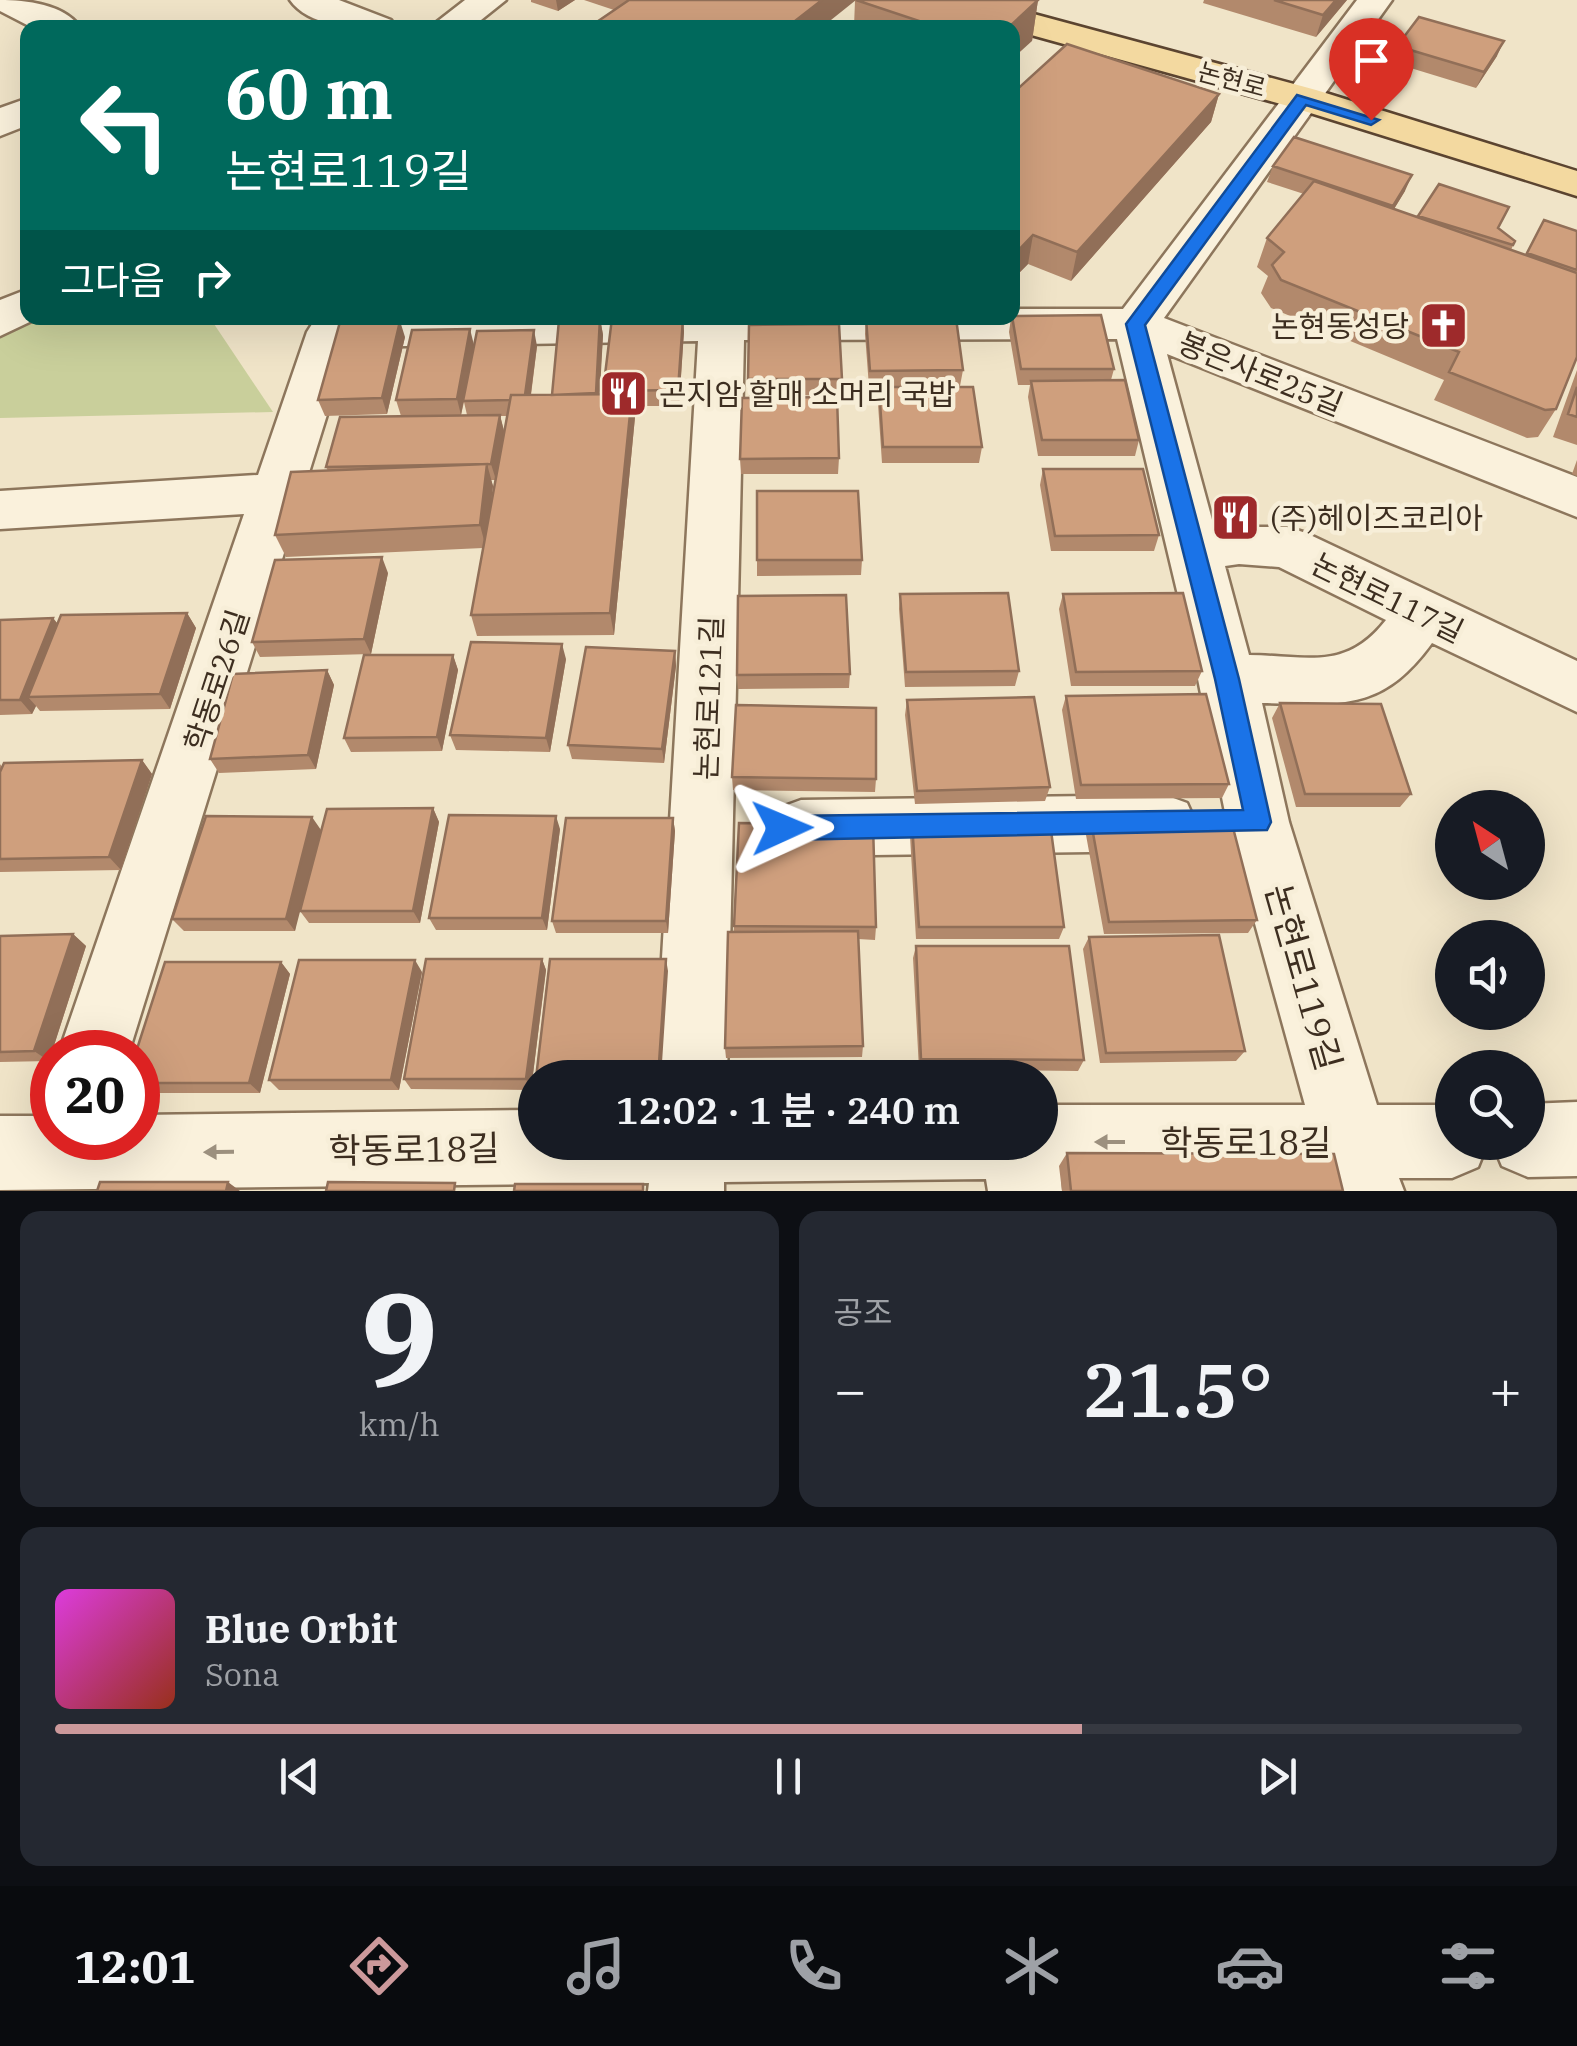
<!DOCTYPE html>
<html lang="ko">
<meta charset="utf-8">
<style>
:root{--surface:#171b24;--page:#242831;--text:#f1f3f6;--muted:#9ea1a6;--line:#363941;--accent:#cc999b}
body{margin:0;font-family:"IBM Plex Serif","Noto Sans KR",serif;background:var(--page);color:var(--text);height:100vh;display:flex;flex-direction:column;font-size:38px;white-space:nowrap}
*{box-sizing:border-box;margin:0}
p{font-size:32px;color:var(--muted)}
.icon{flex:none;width:55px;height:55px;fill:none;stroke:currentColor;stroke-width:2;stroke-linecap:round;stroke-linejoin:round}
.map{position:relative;height:1191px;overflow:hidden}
.side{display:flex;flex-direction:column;gap:20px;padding:20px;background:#0d0f14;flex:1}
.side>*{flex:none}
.banner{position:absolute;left:20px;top:20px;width:1000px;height:305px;border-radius:20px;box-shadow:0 10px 40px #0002;background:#00695c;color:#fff;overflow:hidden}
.needle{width:65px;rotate:324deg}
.fabs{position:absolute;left:1435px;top:790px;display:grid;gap:20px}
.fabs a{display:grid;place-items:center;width:110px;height:110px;border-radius:50%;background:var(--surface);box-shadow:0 10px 40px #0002;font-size:50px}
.speed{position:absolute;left:30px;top:1030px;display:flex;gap:20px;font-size:50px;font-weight:700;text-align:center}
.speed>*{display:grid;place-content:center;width:130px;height:130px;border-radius:50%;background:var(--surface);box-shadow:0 10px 40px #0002;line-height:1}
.speed .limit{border:15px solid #d22;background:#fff;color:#111}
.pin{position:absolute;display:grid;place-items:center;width:85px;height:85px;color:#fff;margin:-102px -42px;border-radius:50% 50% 50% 0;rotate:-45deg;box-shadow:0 0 10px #0007}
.pin .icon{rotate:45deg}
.me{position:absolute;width:110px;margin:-55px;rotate:89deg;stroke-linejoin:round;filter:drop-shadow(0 0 8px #0008)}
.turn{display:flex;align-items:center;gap:35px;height:210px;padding:0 40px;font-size:45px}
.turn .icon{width:130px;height:130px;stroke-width:2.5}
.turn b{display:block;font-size:70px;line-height:85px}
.then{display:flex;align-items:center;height:95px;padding:0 40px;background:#0003;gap:20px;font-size:38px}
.big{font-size:75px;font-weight:600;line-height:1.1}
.side .widget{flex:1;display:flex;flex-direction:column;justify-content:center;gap:15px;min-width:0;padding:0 35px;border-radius:20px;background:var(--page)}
.side .dial{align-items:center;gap:0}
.dial b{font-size:130px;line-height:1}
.song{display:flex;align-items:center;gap:30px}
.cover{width:120px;height:120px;border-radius:15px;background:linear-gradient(135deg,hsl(300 70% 55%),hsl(10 70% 35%))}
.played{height:10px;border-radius:5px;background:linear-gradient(90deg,var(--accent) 70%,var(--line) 70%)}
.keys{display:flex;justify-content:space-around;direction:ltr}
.heat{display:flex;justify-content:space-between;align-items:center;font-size:55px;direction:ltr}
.side .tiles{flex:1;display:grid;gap:20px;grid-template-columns:1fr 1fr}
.widget:last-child{grid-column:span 2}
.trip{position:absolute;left:518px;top:1060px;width:540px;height:100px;border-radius:50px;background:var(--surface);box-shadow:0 10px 40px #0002;font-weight:600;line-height:100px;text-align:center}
.dock{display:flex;height:160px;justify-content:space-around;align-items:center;background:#090b0e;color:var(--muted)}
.dock .icon{width:70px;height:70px}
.dock .active{color:var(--accent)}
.dock b{font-size:45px;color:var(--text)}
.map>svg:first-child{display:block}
</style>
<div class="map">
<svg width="1577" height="1191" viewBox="0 0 1577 1191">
<rect width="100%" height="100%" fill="#f0e4c8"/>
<path fill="#c9cf9b" d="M 30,318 L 210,318 L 273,412 L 0,418 L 0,338 Z"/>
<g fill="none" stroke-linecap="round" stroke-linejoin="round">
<defs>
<path id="minor" d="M 0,0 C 26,0 64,4 81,28 L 33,28 L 0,11 Z
M 290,0 L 339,0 L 391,20 L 396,28 C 364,28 311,30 290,0 Z
M 465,0 L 506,0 L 471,28 L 429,28 Z
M 1357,0 L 1392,0 L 1164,318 L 1577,477 L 1577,517 L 1167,354 L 1214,527 L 1287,527 L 1306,533 L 1577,661 L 1577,712 L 1432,643 C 1381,713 1341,704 1262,703 L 1289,822 L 1377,1105 L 1452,1105 L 1452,1142 L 1488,1142 L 1478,1167 L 1452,1178 L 1399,1178 L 1404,1191 L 1328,1191 L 1325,1178 L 1061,1179 L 1062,1191 L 988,1191 L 986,1179 L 724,1182 L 724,1191 L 648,1191 L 649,1183 L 0,1190 L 0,1116 L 52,1116 L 52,1138 L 138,1138 L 138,1115 L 535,1110 L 535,1142 L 1040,1142 L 1040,1105 L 1305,1105 L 1227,822 L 1198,679 L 1117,339 L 744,340 L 727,1078 L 655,1078 L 698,341 L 348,347 L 129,1052 L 59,1052 L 244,514 L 0,529 L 0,491 L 258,475 L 307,332 L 314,321 L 327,318 L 1012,318 L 1012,309 L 1123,309 ZM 1239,564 L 1279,567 L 1386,620 C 1346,671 1309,656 1249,655 L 1225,566 Z
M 28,98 L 28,125 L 0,136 L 0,108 Z
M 28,289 L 28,318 L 38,318 L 0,336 L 0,300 Z
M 1165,795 L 1187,803 L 1196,823 L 1187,843 L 1165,851 L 801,856 L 779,848 L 770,828 L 779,808 L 801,800 Z
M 1577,1102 L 1577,1176 L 1528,1177 L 1502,1166 L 1492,1142 L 1528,1142 L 1528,1104 Z"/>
<path id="major" d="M 924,0 L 982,0 L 1316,90 L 1577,171 L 1577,196 L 1288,106 L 930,7 Z"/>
</defs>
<use href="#minor" stroke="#8d765c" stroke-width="5"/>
<use href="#major" stroke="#5b4430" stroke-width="5"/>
<use href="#minor" fill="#faf1dc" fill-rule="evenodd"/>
<use href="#major" fill="#f3d9a0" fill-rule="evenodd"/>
</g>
<path fill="#b2896c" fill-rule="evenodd" d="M 531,0 L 575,0 L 558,11 L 531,2 Z
M 584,0 L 1038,0 L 1032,41 L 1012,28 L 852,28 L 854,26 L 855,1 L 614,10 Z
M 1204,0 L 1347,0 L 1316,37 L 1203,3 Z
M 1397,46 L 1497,56 L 1476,88 L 1391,62 Z
M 1012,94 L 1219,94 L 1211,122 L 1071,281 L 1028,264 L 1012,280 Z
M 1273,166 L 1405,191 L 1394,209 L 1418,217 L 1439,184 L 1515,241 L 1511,250 L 1525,255 L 1544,220 L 1577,231 L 1577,357 L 1556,409 L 1538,437 L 1527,438 L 1434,400 L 1444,380 L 1271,308 L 1261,293 L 1268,276 L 1257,267 L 1267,238 L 1304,194 L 1267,182 Z
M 342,318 L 389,318 L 387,319 L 346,320 Z
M 600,318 L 603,335 L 599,394 L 604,394 L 603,391 L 684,331 L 679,406 L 633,406 L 635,417 L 614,635 L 477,636 L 471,615 L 483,548 L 286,557 L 275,535 L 328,471 L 326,467 L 401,416 L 396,400 L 474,345 L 537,346 L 531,395 L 552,395 ZM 464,402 L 467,415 L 461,415 ZM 500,416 L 507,416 L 504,431 ZM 491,480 L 495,480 L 490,506 L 493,486 Z
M 866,318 L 963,370 L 960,386 L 869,387 L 865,334 Z
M 1011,318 L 1114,369 L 1111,380 L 1139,440 L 1135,456 L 1038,456 L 1028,397 L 1030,385 L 1018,385 L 1009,332 Z
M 405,337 L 387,414 L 325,416 L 318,400 Z
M 1577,370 L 1577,445 L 1553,437 Z
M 748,379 L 842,379 L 841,395 L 749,396 Z
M 879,387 L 982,447 L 979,463 L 882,463 L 878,404 Z
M 839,458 L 838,474 L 741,474 L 740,459 Z
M 1577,460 L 1577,476 L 1572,474 Z
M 1043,469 L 1159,535 L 1154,551 L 1051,551 L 1040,485 Z
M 757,491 L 862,560 L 861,575 L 757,576 Z
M 388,573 L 371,654 L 260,657 L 252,642 Z
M 900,594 L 1019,671 L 1015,686 L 905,687 L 899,609 Z
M 1063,594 L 1202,671 L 1195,686 L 1071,686 L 1059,609 Z
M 187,613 L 196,628 L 170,709 L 40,711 L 36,706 L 32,714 L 0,715 L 0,620 L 53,618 L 58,624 Z
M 675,651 L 676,666 L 664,763 L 572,759 L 568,745 Z
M 453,655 L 458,670 L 442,751 L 351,752 L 344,738 Z
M 566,659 L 550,752 L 456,750 L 450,735 Z
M 327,670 L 334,685 L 316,769 L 219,773 L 210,759 Z
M 850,674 L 849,688 L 738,689 L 737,675 Z
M 1066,696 L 1229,784 L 1222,798 L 1076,799 L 1062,710 Z
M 907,700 L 1050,787 L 1045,801 L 915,804 L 905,715 Z
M 1280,703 L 1411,794 L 1400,807 L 1296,807 L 1272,718 Z
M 142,760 L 152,774 L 121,870 L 0,872 L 0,764 L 2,767 Z
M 732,777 L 876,779 L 875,792 L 733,790 Z
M 433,808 L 439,822 L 420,923 L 309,923 L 300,911 Z
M 312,817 L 295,931 L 184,931 L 172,919 Z
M 673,818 L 675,831 L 668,933 L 556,933 L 552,921 Z
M 1091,822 L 1257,920 L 1248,933 L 1104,934 L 1086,835 Z
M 912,823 L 1064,927 L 1059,939 L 916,939 L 910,836 Z
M 560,829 L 547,930 L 436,930 L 429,918 Z
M 734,926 L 876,927 L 875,940 L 858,939 L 863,1046 L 862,1057 L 726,1058 L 725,1048 Z
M 73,934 L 86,946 L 49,1061 L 0,1062 L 0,936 Z
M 1089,937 L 1245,1051 L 1236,1061 L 1100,1063 L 1083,949 Z
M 916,946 L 1084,1060 L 1078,1071 L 919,1069 L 913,958 Z
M 542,959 L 546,970 L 531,1090 L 411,1089 L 404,1079 Z
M 281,962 L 290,974 L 260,1093 L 139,1093 L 138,1091 L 138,1052 Z
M 422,972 L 399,1090 L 279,1090 L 269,1080 Z
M 1067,1153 L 1343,1191 L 1062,1191 L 1059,1166 Z"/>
<path fill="#916f58" d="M 556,0 L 575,0 L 558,11 Z
M 822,0 L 856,0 L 821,28 L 786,28 Z
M 1038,0 L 1032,41 L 1012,59 L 1012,28 L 1008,28 Z
M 1336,0 L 1347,0 L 1316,37 L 1323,15 Z
M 1504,41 L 1497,56 L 1476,88 L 1484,72 Z
M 1219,94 L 1211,122 L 1071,281 L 1077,252 Z
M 1412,175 L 1405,191 L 1386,222 L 1393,206 Z
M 1033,235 L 1028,264 L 1012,280 L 1012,257 Z
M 600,318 L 603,335 L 599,409 L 596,393 Z
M 683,318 L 684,331 L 679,406 L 678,390 Z
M 400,321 L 405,337 L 387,414 L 382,398 Z
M 470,329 L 474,345 L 461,415 L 457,399 Z
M 534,330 L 537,346 L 528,416 L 524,400 Z
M 632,394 L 635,417 L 614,635 L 610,613 Z
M 500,415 L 504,431 L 496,480 L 491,464 Z
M 487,464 L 493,486 L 486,548 L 480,525 Z
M 382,557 L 388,573 L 371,654 L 364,639 Z
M 187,613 L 196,628 L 170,709 L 160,694 Z
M 53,618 L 65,634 L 28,697 L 36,706 L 32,714 L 20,700 Z
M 562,644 L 566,659 L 550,752 L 546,738 Z
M 675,651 L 676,666 L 664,763 L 662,749 Z
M 453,655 L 458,670 L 442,751 L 437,737 Z
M 327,670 L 334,685 L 316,769 L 308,755 Z
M 142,760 L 152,774 L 121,870 L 109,857 Z
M 433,808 L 439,822 L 420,923 L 413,911 Z
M 556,816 L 560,829 L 547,930 L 542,918 Z
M 312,817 L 321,830 L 295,931 L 286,919 Z
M 673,818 L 675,831 L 668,933 L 666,921 Z
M 73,934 L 86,946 L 49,1061 L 34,1051 Z
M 542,959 L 546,970 L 531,1090 L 526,1079 Z
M 666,959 L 668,971 L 661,1078 L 658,1078 Z
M 415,960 L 422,972 L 399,1090 L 391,1080 Z
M 281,962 L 290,974 L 260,1093 L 249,1083 Z
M 228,1182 L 240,1191 L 226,1191 Z"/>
<path fill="#cf9f7d" stroke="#916f58" stroke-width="2.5" d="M 629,0 L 822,0 L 786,28 L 588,28 Z
M 856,0 L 1038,0 L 1008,28 L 940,28 Z
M 1274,0 L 1336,0 L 1323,15 Z
M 1419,17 L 1504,41 L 1484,72 L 1397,46 Z
M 1067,44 L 1219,94 L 1077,252 L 1033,235 L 1012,257 L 1012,94 Z
M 1294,137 L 1412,175 L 1393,206 L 1273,166 Z
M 1314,181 L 1577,273 L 1577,357 L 1556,409 L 1545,410 L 1449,372 L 1459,352 L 1281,280 L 1272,265 L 1284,252 L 1267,238 Z
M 1439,184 L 1509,207 L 1498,228 L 1515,241 L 1513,245 L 1418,216 Z
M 1544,220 L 1577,231 L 1577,270 L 1527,253 Z
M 1101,315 L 1114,369 L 1021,369 L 1012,316 Z
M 600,318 L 596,393 L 552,395 L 559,320 Z
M 612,318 L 683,318 L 678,390 L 603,391 Z
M 866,318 L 956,318 L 963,370 L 870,371 Z
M 400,321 L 382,398 L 318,400 L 340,322 Z
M 839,324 L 842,379 L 748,379 L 749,325 Z
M 470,329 L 457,399 L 396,400 L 412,330 Z
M 534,330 L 525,395 L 511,395 L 510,400 L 463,401 L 477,331 Z
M 1125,380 L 1139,440 L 1042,440 L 1031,381 Z
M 879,387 L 973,387 L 982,447 L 883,447 Z
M 1577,387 L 1577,417 L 1568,414 Z
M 632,394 L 610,613 L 471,615 L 511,395 Z
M 837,397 L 839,458 L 740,459 L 742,398 Z
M 500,415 L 491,464 L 326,467 L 340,417 Z
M 487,464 L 480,525 L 275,535 L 291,472 Z
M 1043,469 L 1143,469 L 1159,535 L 1055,536 Z
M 757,491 L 858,491 L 862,560 L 757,560 Z
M 382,557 L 364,639 L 252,642 L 275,560 Z
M 1008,593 L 1019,671 L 906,672 L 900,594 Z
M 1183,593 L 1202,671 L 1076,672 L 1063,594 Z
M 846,595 L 850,674 L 737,675 L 738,596 Z
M 187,613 L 160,694 L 28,697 L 61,615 Z
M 53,618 L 20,700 L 0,700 L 0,620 Z
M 471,642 L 562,644 L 546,738 L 450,735 Z
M 586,647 L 675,651 L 662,749 L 568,745 Z
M 364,655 L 453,655 L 437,737 L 344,738 Z
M 327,670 L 308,755 L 210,759 L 233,674 Z
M 1206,694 L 1229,784 L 1081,785 L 1066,696 Z
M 1034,697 L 1050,787 L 917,791 L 907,700 Z
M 1280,703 L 1381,704 L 1411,794 L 1305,794 Z
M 736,705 L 876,708 L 876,779 L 732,777 Z
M 142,760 L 109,857 L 0,859 L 0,772 L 4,763 Z
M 433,808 L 413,911 L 300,911 L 327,809 Z
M 449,815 L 556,816 L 542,918 L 429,918 Z
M 206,816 L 312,817 L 286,919 L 172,919 Z
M 566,818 L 673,818 L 666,921 L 552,921 Z
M 1231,820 L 1257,920 L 1109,922 L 1091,822 Z
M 739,823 L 873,825 L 876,927 L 734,926 Z
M 912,823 L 1050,823 L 1064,927 L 919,927 Z
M 858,931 L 863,1046 L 725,1048 L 728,932 Z
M 73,934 L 34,1051 L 0,1052 L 0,936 Z
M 1219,935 L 1245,1051 L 1106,1053 L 1089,937 Z
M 916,946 L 1069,946 L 1084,1060 L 921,1059 Z
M 426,959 L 542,959 L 526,1079 L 404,1079 Z
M 550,959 L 666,959 L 658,1078 L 536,1078 Z
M 299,960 L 415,960 L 391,1080 L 269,1080 Z
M 165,962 L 281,962 L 249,1083 L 138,1083 L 138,1052 L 136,1052 Z
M 1067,1153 L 1334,1154 L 1343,1191 L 1071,1191 Z
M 100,1182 L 228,1182 L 226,1191 L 97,1191 Z
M 328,1182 L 455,1183 L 454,1191 L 326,1191 Z
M 515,1184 L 643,1184 L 643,1191 L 514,1191 Z"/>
<defs><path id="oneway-solid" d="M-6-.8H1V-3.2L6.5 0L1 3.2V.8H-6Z" transform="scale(2.5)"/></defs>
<g fill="#9c907e">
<use href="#oneway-solid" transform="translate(1110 1142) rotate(180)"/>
<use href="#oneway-solid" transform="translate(219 1152) rotate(179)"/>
</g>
<path fill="#1a73e8" stroke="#114b97" stroke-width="2.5" d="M 1297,95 L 1379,120 L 1371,125 L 1306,105 L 1145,325 L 1239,679 L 1271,822 L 1267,830 L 782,840 L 773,836 L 769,828 L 773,820 L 782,816 L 1243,810 L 1215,679 L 1126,324 Z"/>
<defs>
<symbol id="church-square" viewBox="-11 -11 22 22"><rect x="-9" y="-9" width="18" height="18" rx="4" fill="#9e2a2b" stroke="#f7eed8"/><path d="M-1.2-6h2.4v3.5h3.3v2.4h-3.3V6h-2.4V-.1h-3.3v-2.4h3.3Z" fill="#fff"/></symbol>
<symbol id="restaurant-square" viewBox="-11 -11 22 22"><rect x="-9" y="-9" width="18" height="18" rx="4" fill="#9e2a2b" stroke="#f7eed8"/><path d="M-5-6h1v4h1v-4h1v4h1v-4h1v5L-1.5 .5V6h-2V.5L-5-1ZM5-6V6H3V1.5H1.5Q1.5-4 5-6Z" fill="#fff"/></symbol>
</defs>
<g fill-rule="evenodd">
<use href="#church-square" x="1416" y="298" width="55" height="55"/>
<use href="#restaurant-square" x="596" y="366" width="55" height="55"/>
<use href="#restaurant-square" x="1208" y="490" width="55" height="55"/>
</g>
<g text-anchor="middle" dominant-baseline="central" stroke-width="9" stroke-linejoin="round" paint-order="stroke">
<g font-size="25" fill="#3d2e20" stroke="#f7eed8">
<text transform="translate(1232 79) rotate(15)">논현로</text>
</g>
<g font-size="30" fill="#3d2e20" stroke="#f7eed8" text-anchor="start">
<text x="1409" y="325" text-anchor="end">논현동성당</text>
<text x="659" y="393">곤지암 할매 소머리 국밥</text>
<text x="1270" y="517">(주)헤이즈코리아</text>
</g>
<g font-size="30" fill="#3d2e20" stroke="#f7eed8">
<text transform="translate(1261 373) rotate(22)">봉은사로25길</text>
<text transform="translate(1388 597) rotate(26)">논현로117길</text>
<text transform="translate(216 680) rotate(-72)">학동로26길</text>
<text transform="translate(708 698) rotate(-88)">논현로121길</text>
</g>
<g font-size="35" fill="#3d2e20" stroke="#f7eed8">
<text transform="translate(1304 977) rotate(74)">논현로119길</text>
<text x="1246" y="1142">학동로18길</text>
<text transform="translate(414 1149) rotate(-1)">학동로18길</text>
</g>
</g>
</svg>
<div class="fabs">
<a><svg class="needle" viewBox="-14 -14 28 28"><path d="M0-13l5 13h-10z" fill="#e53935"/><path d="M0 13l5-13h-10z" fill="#9ea1a6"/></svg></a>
<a><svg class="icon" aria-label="sound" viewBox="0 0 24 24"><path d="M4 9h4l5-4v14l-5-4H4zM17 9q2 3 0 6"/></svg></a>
<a><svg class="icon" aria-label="search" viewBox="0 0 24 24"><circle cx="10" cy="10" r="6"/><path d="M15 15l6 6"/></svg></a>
</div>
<div class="speed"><div class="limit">20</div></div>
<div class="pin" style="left:1371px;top:120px;background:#d93025"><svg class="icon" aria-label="arrive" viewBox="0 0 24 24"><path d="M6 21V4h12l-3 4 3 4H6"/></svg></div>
<svg class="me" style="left:782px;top:828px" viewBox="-20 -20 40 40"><path d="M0-17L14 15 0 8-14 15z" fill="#1a73e8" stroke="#fff" stroke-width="4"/></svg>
<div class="trip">12:02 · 1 분 · 240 m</div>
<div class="banner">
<div class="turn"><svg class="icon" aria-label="left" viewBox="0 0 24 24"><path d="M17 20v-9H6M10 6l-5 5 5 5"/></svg><div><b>60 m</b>논현로119길</div></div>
<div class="then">그다음<svg class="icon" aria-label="right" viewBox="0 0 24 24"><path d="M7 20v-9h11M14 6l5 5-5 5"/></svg></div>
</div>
</div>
<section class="side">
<div class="tiles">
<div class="widget dial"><b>9</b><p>km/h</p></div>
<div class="widget"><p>공조</p>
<div class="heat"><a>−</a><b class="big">21.5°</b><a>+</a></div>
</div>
<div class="widget">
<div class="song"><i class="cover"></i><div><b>Blue Orbit</b><p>Sona</p></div></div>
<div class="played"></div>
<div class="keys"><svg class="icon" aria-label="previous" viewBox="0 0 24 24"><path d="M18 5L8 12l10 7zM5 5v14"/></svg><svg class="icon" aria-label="pause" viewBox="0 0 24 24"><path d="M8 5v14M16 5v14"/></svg><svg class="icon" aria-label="next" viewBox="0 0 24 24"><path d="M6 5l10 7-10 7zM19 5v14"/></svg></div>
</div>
</div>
</section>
<nav class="dock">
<b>12:01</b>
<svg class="icon active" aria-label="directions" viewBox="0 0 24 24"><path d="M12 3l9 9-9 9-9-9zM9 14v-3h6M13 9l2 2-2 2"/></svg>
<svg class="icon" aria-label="music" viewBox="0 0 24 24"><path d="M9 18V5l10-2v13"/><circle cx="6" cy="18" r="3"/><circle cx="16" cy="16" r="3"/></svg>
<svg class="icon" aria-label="phone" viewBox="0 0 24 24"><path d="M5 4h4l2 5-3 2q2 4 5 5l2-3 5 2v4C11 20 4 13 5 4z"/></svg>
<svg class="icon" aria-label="climate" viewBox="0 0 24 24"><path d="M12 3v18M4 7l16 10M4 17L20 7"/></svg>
<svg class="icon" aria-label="car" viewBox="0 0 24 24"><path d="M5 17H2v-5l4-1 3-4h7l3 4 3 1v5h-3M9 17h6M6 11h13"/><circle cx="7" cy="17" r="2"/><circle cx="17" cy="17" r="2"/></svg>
<svg class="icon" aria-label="filters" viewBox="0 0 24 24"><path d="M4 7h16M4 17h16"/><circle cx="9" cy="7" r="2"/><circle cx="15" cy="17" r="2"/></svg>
</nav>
